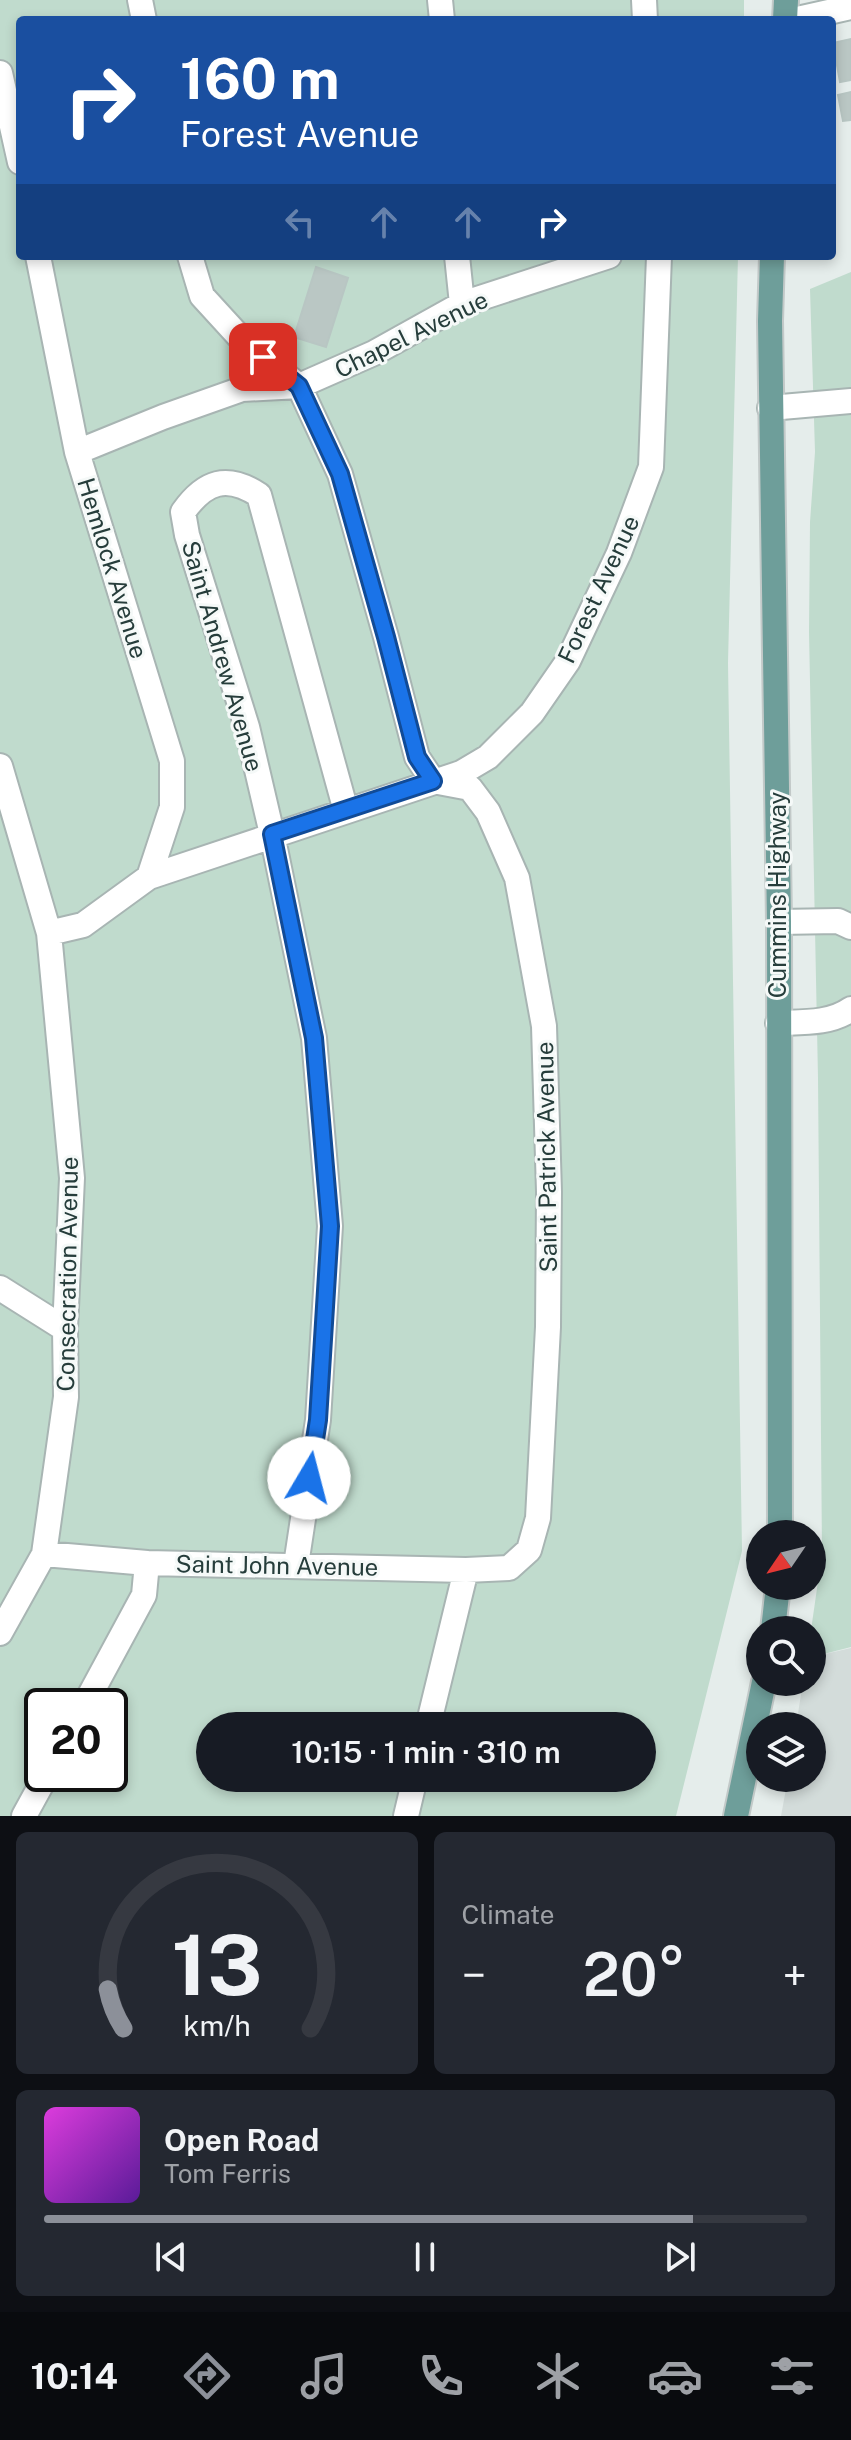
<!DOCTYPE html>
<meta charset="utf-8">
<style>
:root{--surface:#171b24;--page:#242831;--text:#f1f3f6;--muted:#9ea1a6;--line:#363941;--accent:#8c9099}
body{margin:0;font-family:"Public Sans",sans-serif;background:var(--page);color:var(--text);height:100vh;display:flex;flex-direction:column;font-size:30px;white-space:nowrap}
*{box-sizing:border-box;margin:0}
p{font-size:26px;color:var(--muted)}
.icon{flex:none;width:44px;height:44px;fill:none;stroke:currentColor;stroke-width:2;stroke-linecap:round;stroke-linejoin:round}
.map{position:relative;height:1816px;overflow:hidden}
.side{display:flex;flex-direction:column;gap:16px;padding:16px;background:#0d0f14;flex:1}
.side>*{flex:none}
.banner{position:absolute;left:16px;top:16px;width:820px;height:244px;border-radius:8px;box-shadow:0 4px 12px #0003;background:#1a4fa0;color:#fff;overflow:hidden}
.needle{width:52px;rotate:235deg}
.controls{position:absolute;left:746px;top:1520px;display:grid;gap:16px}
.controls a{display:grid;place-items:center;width:80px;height:80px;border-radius:50%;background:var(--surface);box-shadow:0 4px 12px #0003;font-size:40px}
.speed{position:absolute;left:24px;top:1688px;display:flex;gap:16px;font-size:40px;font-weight:700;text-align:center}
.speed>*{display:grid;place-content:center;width:104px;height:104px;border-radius:50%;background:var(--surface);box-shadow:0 4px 12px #0003;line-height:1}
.speed .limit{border:4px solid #111;border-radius:12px;background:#fff;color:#111}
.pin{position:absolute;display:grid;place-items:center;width:68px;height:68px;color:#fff;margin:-34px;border-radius:16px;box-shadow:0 4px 12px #0006}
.me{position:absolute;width:88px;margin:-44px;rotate:8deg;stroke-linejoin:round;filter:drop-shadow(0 0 6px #0008)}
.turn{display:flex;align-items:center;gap:28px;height:168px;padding:0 32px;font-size:36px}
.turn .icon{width:104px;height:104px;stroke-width:2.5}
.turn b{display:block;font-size:56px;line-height:68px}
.lanes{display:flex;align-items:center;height:76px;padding:0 32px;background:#0003;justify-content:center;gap:40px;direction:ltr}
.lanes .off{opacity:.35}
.big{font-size:60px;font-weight:600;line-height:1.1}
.side .card{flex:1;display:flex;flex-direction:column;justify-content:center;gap:12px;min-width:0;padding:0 28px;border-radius:12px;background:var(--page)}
.side .dial{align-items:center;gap:0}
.dial svg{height:208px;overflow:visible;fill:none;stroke:var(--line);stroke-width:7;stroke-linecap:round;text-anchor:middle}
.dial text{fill:var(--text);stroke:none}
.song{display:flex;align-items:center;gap:24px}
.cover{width:96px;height:96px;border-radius:12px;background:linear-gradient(135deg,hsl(300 70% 55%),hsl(270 70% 35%))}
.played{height:8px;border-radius:4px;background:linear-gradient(90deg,var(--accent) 85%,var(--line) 85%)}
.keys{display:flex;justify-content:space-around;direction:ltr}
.heat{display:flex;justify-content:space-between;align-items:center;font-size:44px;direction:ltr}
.side .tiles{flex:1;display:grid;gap:16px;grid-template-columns:1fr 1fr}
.card:last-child{grid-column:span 2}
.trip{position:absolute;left:196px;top:1712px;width:460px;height:80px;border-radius:40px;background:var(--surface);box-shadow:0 4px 12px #0003;font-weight:600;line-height:80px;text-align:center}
.tab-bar{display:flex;height:128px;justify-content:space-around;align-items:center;background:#090b0e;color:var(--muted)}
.tab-bar .icon{width:56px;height:56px}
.tab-bar .on{color:var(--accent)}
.tab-bar b{font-size:36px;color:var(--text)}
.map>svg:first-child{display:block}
</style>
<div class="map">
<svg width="851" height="1816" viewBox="0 0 851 1816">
<rect width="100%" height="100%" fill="#e5edeb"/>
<path fill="#d3dcda" d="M 851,1648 L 851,1816 L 781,1816 L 788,1778 L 812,1778 L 812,1726 L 796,1726 L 803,1682 L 812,1682 L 812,1657 Z"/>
<path fill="#c0dbcd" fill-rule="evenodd" d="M 0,0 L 744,0 L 744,20 L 20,20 L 20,256 L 738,256 L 728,663 L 742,1551 L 676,1816 L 0,1816 ZM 42,1706 L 110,1706 L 110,1774 L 42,1774 ZM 210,1726 L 642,1726 L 642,1778 L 210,1778 Z
M 851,272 L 851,1647 L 812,1657 L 811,1630 L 822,1554 L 818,1078 L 809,632 L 810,522 L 815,452 L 810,289 Z"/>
<path fill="#bac7c4" stroke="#b8c6c3" stroke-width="2" d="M 851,39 L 851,80 L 840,82 L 833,43 Z
M 851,92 L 851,120 L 843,121 L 838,95 Z
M 316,267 L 348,278 L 326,347 L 294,337 Z"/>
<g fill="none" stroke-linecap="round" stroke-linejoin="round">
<defs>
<path id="minor" d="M 140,0 L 144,20
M 440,0 L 442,20
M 644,0 L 645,20
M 793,20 L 851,7
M 0,73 L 20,162
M 38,256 L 77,452 L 172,761 L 172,807 L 149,877
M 190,256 L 202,296 L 245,343 L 299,386 L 340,474 L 386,637 L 417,757 L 433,781
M 457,256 L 462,304
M 770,408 L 851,401
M 77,452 L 163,417 L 242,389 L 299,386 L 374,353 L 462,304 L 609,256
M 0,766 L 49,933 L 72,1178 L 65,1329 L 66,1397 L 44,1554 L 0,1633
M 779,922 L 838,921 L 851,927
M 49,933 L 83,925 L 149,877 L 461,773 L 488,757 L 532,713 L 568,661 L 619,553 L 651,467 L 659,256
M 778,1023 C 802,1022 830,1024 851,1009
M 0,1288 L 65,1329
M 44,1554 L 147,1563 L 466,1570 L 509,1568 L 529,1550 L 538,1518 L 548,1327 L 549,1192 L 544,1026 L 517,878 L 488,812 L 470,788 L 433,781
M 296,1565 L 318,1420 L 330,1226 L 314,1038 L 272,834 L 247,727 L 187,535 L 183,512 C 205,481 227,474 259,495 L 346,811
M 84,1706 L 144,1595 L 147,1563
M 428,1726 L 466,1570
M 24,1816 L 47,1774
M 406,1816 L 415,1778"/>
<path id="major" d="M 785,20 L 786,0
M 772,256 L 770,321 L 779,922 L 780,1534
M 773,1630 L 778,1586
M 736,1816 L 764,1682"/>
</defs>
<use href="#minor" stroke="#a8b5b3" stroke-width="28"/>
<use href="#major" stroke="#c2c9c8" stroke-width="28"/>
<use href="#minor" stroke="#fff" stroke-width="24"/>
<use href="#major" stroke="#6e9e9a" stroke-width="24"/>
</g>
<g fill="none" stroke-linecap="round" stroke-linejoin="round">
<defs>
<path id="route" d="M 263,357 L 299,386 L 340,474 L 386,637 L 417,757 L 433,781 L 272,834 L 314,1038 L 330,1226 L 318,1420 L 309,1478"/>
</defs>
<use href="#route" stroke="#114b97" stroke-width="20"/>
<use href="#route" stroke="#1a73e8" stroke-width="14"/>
</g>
<g text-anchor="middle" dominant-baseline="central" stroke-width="6" stroke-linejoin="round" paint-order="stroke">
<g font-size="24" fill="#263d3b" stroke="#f5f9f8">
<text transform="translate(411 334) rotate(-26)">Chapel Avenue</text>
<text transform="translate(113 568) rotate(73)">Hemlock Avenue</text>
<text transform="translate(598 589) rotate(-65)">Forest Avenue</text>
<text transform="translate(223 656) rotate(74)">Saint Andrew Avenue</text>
<text transform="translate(777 895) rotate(-90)">Cummins Highway</text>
<text transform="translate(546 1157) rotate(-91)">Saint Patrick Avenue</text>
<text transform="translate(67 1274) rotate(-89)">Consecration Avenue</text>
<text transform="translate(277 1565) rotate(1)">Saint John Avenue</text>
</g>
</g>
</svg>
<div class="controls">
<a><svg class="needle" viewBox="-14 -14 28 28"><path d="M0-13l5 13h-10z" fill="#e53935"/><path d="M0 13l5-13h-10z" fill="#9ea1a6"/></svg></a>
<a><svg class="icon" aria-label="search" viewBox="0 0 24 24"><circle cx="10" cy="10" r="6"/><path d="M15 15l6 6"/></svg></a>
<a><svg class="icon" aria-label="layers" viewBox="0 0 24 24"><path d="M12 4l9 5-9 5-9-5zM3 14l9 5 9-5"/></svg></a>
</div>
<div class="speed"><div class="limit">20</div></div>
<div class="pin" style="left:263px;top:357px;background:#d93025"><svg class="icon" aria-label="arrive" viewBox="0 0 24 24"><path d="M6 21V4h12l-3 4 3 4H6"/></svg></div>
<svg class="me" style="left:309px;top:1478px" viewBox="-20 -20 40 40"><circle r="19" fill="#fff"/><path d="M0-13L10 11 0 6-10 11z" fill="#1a73e8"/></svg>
<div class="trip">10:15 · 1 min · 310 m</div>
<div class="banner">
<div class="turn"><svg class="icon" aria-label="right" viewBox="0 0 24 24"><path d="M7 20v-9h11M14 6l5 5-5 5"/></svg><div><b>160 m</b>Forest Avenue</div></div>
<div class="lanes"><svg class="icon off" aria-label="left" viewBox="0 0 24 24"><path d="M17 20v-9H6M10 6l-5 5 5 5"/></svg><svg class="icon off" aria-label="ahead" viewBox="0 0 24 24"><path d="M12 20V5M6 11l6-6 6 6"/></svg><svg class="icon off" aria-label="ahead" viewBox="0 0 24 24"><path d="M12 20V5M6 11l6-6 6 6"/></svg><svg class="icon" aria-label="right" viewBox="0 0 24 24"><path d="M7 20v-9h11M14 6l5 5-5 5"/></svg></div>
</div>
</div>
<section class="side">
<div class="tiles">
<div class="card dial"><svg viewBox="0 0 100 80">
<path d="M14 69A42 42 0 1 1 86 69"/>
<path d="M14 69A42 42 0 0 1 8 54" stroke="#8c9099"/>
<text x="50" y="56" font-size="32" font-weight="700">13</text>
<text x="50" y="72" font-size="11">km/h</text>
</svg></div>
<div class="card"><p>Climate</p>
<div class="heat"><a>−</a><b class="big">20°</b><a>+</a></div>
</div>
<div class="card">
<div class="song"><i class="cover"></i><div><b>Open Road</b><p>Tom Ferris</p></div></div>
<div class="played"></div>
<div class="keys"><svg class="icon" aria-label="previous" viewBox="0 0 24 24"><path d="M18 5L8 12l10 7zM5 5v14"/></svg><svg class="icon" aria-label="pause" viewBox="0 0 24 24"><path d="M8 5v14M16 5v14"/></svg><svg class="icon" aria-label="next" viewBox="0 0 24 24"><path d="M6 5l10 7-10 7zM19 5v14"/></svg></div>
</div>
</div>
</section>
<nav class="tab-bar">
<b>10:14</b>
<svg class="icon on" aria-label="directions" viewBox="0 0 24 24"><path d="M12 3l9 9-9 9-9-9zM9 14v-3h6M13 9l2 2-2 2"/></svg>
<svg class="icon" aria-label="music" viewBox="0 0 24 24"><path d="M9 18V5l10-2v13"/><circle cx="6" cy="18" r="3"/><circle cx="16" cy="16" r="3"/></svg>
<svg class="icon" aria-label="phone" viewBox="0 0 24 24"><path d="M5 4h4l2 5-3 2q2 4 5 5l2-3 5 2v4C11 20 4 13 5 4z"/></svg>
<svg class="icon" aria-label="climate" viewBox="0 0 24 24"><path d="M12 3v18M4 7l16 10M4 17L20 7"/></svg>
<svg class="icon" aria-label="car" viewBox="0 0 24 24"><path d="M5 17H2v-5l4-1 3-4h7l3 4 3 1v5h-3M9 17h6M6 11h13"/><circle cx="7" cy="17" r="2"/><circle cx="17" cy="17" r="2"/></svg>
<svg class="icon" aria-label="filters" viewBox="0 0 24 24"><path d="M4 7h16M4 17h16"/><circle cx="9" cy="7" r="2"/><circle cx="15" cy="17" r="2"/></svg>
</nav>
